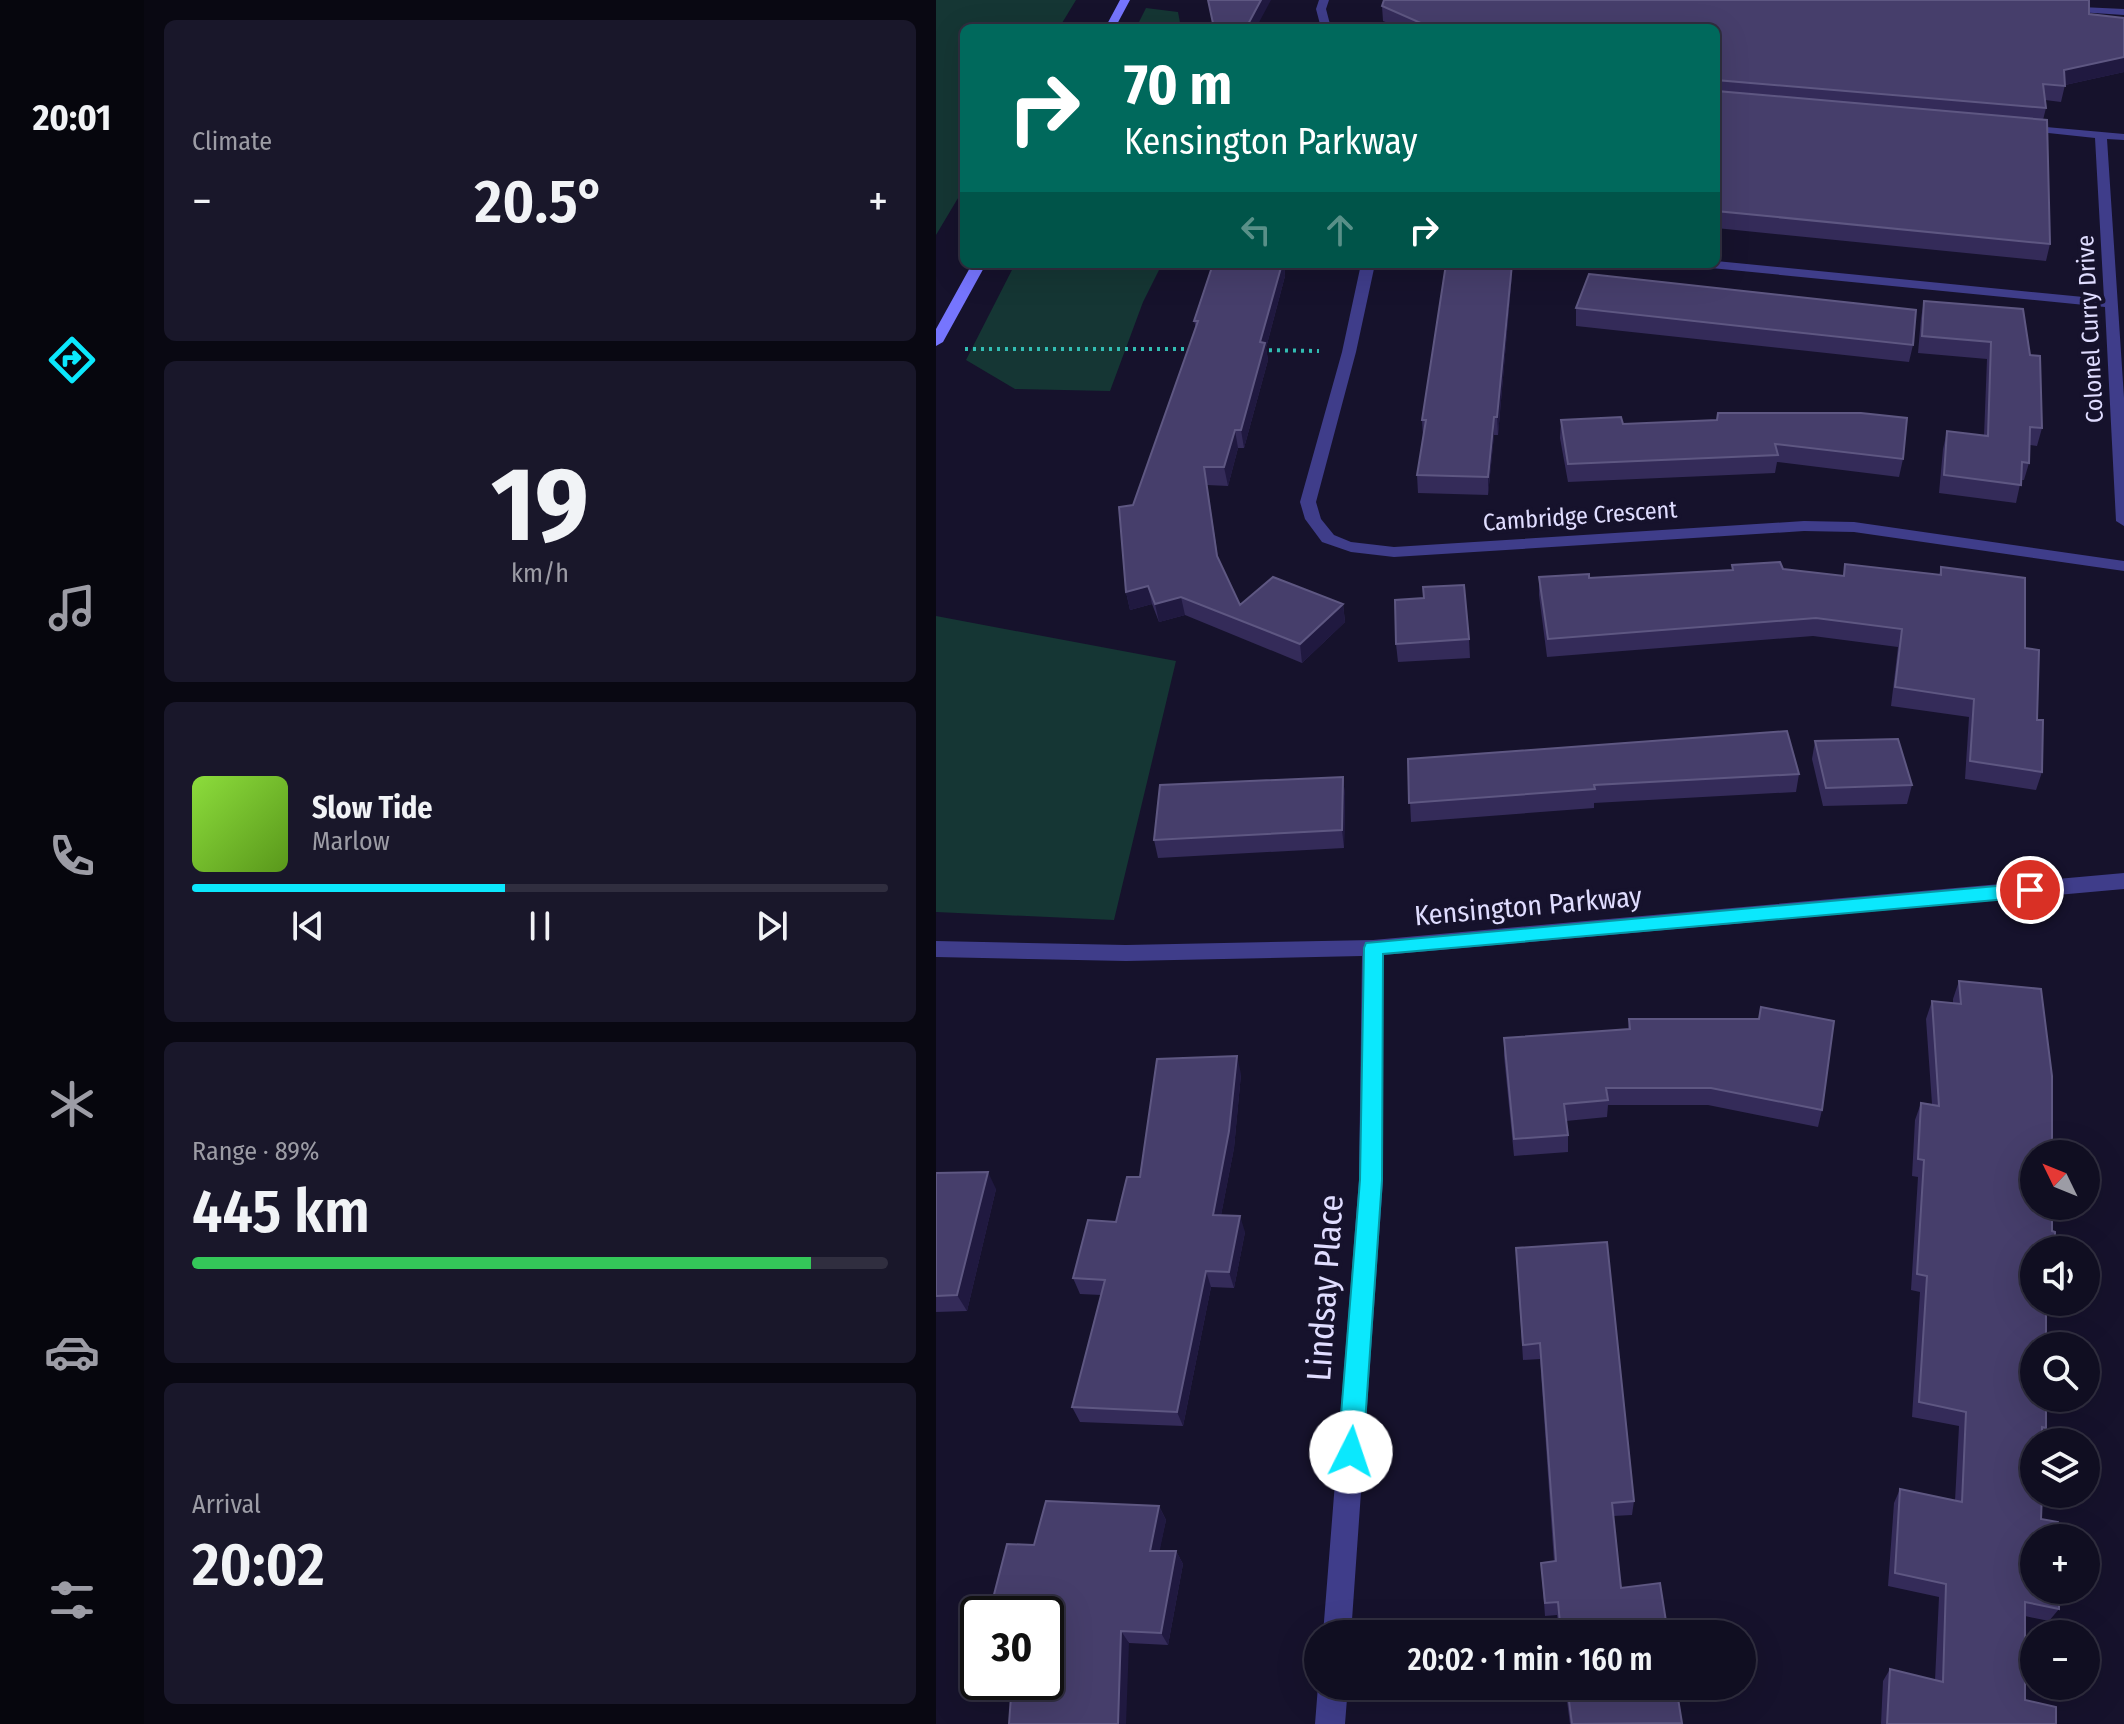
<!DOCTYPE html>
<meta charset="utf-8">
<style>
:root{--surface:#100e21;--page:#19172a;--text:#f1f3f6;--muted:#9c9ca5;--line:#302e3f;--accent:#0be8fd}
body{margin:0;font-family:"Fira Sans Condensed",sans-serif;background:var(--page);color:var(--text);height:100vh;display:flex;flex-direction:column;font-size:30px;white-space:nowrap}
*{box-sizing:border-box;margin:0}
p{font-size:26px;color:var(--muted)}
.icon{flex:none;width:44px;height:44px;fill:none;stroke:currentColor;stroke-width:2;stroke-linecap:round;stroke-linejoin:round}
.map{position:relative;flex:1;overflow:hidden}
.side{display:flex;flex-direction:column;gap:20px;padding:20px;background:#090812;width:792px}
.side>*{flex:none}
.top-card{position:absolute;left:24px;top:24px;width:760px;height:244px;border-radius:12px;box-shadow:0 8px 32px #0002,0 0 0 2px var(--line);background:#00695c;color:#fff;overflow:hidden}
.needle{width:52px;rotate:313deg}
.buttons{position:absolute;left:1084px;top:1140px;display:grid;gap:16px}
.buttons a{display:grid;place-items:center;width:80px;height:80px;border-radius:50%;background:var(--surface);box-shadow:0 8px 32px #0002,0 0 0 2px var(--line);font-size:40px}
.speed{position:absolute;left:24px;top:1596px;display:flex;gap:16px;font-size:40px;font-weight:700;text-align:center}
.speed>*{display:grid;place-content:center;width:104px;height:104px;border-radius:50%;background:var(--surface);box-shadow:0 8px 32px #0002,0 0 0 2px var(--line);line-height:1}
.speed .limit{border:4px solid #111;border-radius:12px;background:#fff;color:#111}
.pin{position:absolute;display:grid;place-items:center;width:68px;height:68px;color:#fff;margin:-34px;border:4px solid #fff;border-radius:50%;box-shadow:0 2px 8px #0007}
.me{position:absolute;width:88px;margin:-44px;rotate:4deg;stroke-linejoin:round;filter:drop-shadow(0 0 6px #0008)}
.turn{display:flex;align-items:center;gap:28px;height:168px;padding:0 32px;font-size:36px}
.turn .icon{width:104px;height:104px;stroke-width:2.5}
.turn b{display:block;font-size:56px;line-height:68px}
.lanes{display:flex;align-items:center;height:76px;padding:0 32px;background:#0003;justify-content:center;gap:40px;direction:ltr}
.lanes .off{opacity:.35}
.big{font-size:60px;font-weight:600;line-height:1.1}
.side .tile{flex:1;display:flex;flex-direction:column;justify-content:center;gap:12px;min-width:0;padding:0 28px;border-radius:12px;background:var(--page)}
.side .dial{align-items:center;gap:0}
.dial b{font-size:104px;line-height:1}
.song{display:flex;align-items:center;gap:24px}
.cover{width:96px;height:96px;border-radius:12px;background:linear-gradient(135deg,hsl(90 70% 55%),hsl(90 70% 35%))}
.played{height:8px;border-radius:4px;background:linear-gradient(90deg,var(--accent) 45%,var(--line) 45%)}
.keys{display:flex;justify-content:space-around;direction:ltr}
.heat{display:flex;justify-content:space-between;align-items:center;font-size:44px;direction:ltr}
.charge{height:12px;border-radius:6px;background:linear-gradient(90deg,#34c759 89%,var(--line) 0)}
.trip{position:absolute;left:368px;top:1620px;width:452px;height:80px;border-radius:40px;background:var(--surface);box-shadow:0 8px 32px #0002,0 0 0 2px var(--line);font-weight:600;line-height:80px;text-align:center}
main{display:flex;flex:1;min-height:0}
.dock{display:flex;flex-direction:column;width:144px;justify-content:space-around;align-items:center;background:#06060d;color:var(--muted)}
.dock .icon{width:56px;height:56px}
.dock .selected{color:var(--accent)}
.dock b{font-size:36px;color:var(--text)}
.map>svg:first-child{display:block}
</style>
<main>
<nav class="dock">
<b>20:01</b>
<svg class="icon selected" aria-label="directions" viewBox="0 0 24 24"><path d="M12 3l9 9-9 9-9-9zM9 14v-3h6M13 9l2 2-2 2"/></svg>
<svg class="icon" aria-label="music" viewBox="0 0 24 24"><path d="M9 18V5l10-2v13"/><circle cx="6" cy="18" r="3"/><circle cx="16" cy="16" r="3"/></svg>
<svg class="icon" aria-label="phone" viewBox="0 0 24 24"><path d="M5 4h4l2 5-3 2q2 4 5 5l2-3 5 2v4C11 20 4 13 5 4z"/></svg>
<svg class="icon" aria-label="climate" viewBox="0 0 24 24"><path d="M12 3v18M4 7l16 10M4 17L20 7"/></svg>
<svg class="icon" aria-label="car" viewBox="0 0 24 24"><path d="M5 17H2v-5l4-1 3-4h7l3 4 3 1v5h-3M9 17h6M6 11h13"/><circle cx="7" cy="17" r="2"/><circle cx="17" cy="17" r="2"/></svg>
<svg class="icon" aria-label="filters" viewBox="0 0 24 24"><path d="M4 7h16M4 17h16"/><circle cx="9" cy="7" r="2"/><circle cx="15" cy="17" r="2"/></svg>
</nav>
<section class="side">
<div class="tile"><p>Climate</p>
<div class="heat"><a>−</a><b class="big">20.5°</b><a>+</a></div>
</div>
<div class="tile dial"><b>19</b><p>km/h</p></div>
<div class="tile">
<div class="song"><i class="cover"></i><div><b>Slow Tide</b><p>Marlow</p></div></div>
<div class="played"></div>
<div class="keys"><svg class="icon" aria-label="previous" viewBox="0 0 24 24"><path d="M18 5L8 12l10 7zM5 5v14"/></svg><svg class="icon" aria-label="pause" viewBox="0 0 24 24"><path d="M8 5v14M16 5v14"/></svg><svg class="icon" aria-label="next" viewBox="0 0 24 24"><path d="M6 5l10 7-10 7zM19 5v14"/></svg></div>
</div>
<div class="tile"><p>Range · 89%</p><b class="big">445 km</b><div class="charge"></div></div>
<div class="tile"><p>Arrival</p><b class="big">20:02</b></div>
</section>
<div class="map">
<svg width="1188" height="1724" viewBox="0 0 1188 1724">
<rect width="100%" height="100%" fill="#16122c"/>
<path fill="#153634" d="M 0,0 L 140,0 L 123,28 L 28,28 L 28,188 L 0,235 Z
M 210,8 L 242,12 L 245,28 L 200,28 Z
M 79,264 L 226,264 L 207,302 L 174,391 L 79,389 L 30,360 Z
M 0,616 L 240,661 L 178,920 L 0,912 Z"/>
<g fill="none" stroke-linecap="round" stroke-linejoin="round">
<path stroke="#32bdb3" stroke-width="4" stroke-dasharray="3 5" stroke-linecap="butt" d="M 29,349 L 259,349
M 325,350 L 383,351"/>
<path fill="#3f3d8a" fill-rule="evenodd" d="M 383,0 L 393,0 L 390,9 L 395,28 L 385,28 L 380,9 Z
M 1124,6 L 1188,9 L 1188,15 L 1128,11 L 1124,10 Z
M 1087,125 L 1188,134 L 1188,140 L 1171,139 L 1188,398 L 1188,526 L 1180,521 L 1169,307 L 775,268 L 768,264 L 780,264 L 780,261 L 1168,299 L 1159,138 L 1083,130 L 1083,126 Z
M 425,264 L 439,264 L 420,352 L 380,502 L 385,519 L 398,535 L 415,542 L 458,547 L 868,521 L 918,522 L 1188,561 L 1188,571 L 918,532 L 868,531 L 458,557 L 415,552 L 386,542 L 369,519 L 364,502 L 406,352 Z
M 1188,873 L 1188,889 L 447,955 L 447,1180 L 415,1634 L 387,1634 L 423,1180 L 426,956 L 190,961 L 0,957 L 0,941 L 190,945 L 437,940 Z
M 382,1686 L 412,1686 L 409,1724 L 379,1724 Z"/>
<path fill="#7675fe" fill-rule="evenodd" d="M 184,0 L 194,0 L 179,28 L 169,28 Z
M 36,264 L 50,264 L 7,342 L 0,346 L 0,329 Z"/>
</g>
<path fill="#342b59" d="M 446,6 L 1153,14 L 1188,72 L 1129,85 L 1125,102 L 1109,100 L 1110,108 L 1107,120 L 1114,244 L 1110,261 L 780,228 L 780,28 L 464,28 L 447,21 Z
M 273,264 L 348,264 L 349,276 L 330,348 L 332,360 L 308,448 L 302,448 L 292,486 L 271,485 L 282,558 L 304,605 L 407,604 L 409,622 L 366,663 L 249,615 L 223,622 L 216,604 L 194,610 L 190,592 L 260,328 L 258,321 L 275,272 Z
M 576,274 L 562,435 L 558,435 L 552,495 L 482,493 L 481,475 L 487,437 L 486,420 Z
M 988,301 L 1094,355 L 1106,428 L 1101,446 L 1094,445 L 1093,463 L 1088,480 L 1085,480 L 1080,503 L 1003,493 L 1007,449 L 1011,431 L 1048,436 L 1051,359 L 982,353 L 985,318 Z
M 640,308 L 977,345 L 973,362 L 640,326 Z
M 625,420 L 687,424 L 967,459 L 963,477 L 841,462 L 839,473 L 632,482 L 624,438 Z
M 909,564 L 1003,575 L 1005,567 L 1089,648 L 1101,720 L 1106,772 L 1100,790 L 1029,779 L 1033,717 L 955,706 L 962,647 L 877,636 L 611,657 L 603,595 L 603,577 L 653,578 L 796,570 L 796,565 L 907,576 Z
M 533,639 L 534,658 L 462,662 L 460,644 Z
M 879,741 L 976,785 L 971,804 L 887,806 L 876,759 Z
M 472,759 L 863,774 L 860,792 L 658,803 L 658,808 L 475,822 Z
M 407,777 L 409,796 L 408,848 L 222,858 L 218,840 Z
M 1023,981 L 1098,1302 L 1119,1302 L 1110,1317 L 1110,1428 L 1106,1435 L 1105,1519 L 1123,1609 L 1113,1621 L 1089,1616 L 1089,1700 L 1120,1724 L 945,1724 L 947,1681 L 954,1669 L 999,1680 L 1003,1597 L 952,1586 L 958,1503 L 964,1489 L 1019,1501 L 1023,1426 L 976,1417 L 984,1292 L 975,1290 L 982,1177 L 976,1176 L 979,1120 L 985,1103 L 996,1104 L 990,1019 L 996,1001 L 1017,1003 L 1017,999 Z
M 693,1019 L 886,1110 L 882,1127 L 772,1105 L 672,1105 L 671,1117 L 630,1121 L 632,1135 L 632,1152 L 578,1156 L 568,1056 L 568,1038 L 692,1029 Z
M 305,1074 L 298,1148 L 285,1215 L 309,1232 L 298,1288 L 275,1287 L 247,1426 L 144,1422 L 136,1407 L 165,1295 L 144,1294 L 137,1278 L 180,1222 L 204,1177 Z
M 0,1173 L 60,1189 L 31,1311 L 0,1312 Z
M 580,1248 L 698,1501 L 696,1515 L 677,1516 L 685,1588 L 732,1634 L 624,1634 L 621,1615 L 609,1616 L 605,1563 L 618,1562 L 604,1359 L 587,1360 Z
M 223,1506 L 230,1520 L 223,1551 L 240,1551 L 247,1564 L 232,1645 L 193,1643 L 98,1545 Z
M 629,1686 L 740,1686 L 746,1724 L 634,1724 Z"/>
<path fill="#201940" d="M 325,0 L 335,0 L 320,28 L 310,28 Z
M 1188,57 L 1188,72 L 1124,86 L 1128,70 Z
M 346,264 L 348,264 L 349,276 L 330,348 L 332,360 L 308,448 L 305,430 L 324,342 Z
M 576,264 L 576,274 L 562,435 L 561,417 Z
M 558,417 L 558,435 L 552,495 L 552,477 Z
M 299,430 L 302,448 L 292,486 L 288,467 Z
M 212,586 L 216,604 L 194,610 L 190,592 Z
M 245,597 L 249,615 L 223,622 L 219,604 Z
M 407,604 L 409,622 L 366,663 L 364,644 Z
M 407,777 L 409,796 L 408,848 L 406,830 Z
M 301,1056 L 305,1074 L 298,1148 L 282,1231 L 277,1215 Z
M 52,1172 L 60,1189 L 31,1311 L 21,1295 Z
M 304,1216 L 309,1232 L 298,1288 L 293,1272 Z
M 270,1271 L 275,1287 L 247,1426 L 241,1412 Z
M 223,1506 L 230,1520 L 221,1564 L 214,1551 Z
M 240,1551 L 247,1564 L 232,1645 L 225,1633 Z
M 185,1631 L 193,1643 L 190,1724 L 182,1724 Z"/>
<path fill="#463e6b" stroke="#5e5782" stroke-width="2" d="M 272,0 L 325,0 L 310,28 L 278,28 Z
M 448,0 L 1153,0 L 1153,14 L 1188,18 L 1188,57 L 1128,70 L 1129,86 L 1107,84 L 1110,108 L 780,80 L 780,28 L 496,28 L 446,6 Z
M 780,84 L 781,91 L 1111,120 L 1114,244 L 780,211 Z
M 277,264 L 346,264 L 324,342 L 329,343 L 305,430 L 299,430 L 288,467 L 268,467 L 281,556 L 304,605 L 337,577 L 407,604 L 364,644 L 245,597 L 219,604 L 212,586 L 190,592 L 183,507 L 197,505 L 262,321 L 258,321 Z
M 510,264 L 576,264 L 561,417 L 558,417 L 552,477 L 481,475 L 490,420 L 486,420 Z
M 653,274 L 980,310 L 977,345 L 640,308 Z
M 988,301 L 1087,309 L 1094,355 L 1104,356 L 1106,428 L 1094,427 L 1093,463 L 1086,462 L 1085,485 L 1008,475 L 1011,431 L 1052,436 L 1055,342 L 986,336 Z
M 782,413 L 925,413 L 971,418 L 967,459 L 839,444 L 842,455 L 632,464 L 625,420 L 685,417 L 687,424 L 781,420 Z
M 844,562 L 847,569 L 908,576 L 909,564 L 1005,575 L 1005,567 L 1089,578 L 1089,648 L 1103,650 L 1101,720 L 1107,720 L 1106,772 L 1034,761 L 1038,699 L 959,687 L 966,629 L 880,618 L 612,639 L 603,577 L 653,574 L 653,578 L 797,570 L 796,565 Z
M 528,585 L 533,639 L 460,644 L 459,600 L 488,598 L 487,587 Z
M 851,731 L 863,774 L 658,785 L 659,789 L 473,803 L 472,759 Z
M 962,739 L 976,785 L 890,788 L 879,741 Z
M 407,777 L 406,830 L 218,840 L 224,785 Z
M 1023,981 L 1105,989 L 1116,1076 L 1116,1154 L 1098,1154 L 1098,1206 L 1116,1206 L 1116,1231 L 1119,1232 L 1119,1250 L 1098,1250 L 1098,1302 L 1110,1302 L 1110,1346 L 1098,1346 L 1098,1398 L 1110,1398 L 1110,1428 L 1106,1427 L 1106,1442 L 1098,1442 L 1098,1494 L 1106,1494 L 1105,1519 L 1122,1522 L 1122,1538 L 1098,1538 L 1098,1590 L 1123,1590 L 1123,1609 L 1089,1602 L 1089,1700 L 1120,1707 L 1120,1724 L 951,1724 L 954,1669 L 1007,1682 L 1010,1584 L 959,1573 L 964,1489 L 1026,1502 L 1030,1412 L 983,1402 L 991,1276 L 981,1274 L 988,1160 L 982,1159 L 985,1103 L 1003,1106 L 996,1001 L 1025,1004 Z
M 825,1007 L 898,1021 L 886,1110 L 775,1088 L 670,1088 L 672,1100 L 628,1104 L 632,1135 L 578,1139 L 568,1038 L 694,1029 L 693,1019 L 823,1019 Z
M 301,1056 L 293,1131 L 277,1215 L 304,1216 L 293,1272 L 270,1271 L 241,1412 L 136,1407 L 169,1280 L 137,1278 L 152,1220 L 180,1222 L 191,1177 L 204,1177 L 221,1059 Z
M 52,1172 L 21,1295 L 0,1296 L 0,1173 Z
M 671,1242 L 698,1501 L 676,1503 L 685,1588 L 724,1583 L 732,1634 L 625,1634 L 622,1602 L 609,1603 L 605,1563 L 620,1561 L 604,1343 L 587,1345 L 580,1248 Z
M 110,1501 L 223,1506 L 214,1551 L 240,1551 L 225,1633 L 185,1631 L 182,1724 L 73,1724 L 76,1682 L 110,1682 L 110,1614 L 53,1614 L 71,1544 L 98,1545 Z
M 631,1686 L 740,1686 L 746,1723 L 636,1724 Z"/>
<path fill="#0be8fd" stroke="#0797a4" stroke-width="2" d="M 1094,883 L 1103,890 L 1094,897 L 447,954 L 446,1180 L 427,1452 L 423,1461 L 415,1464 L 406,1461 L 402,1452 L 424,1180 L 428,948 L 430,943 Z"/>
<g text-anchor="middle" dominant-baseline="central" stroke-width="8" stroke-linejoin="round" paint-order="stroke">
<g font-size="24" fill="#e0ddff" stroke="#16122c">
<text transform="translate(1154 329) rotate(-93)">Colonel Curry Drive</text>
<text transform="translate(644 516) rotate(-4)">Cambridge Crescent</text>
</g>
<g font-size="28" fill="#e0ddff" stroke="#16122c">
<text transform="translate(592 906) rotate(-5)">Kensington Parkway</text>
</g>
<g font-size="34" fill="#e0ddff" stroke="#16122c">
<text transform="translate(389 1288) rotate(-86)">Lindsay Place</text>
</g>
</g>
</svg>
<div class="buttons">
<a><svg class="needle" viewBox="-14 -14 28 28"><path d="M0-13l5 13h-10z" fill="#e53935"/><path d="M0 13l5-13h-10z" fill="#9c9ca5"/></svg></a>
<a><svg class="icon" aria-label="sound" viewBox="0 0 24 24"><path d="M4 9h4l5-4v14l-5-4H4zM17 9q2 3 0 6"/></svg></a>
<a><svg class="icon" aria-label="search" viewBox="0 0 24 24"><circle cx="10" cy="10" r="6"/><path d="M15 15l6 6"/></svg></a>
<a><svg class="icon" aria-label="layers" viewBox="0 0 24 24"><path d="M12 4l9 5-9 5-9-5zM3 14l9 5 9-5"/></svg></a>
<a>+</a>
<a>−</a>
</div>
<div class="speed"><div class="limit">30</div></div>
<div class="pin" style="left:1094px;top:890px;background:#d93025"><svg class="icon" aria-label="arrive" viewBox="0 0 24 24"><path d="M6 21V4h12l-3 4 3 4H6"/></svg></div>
<svg class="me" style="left:415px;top:1452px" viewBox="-20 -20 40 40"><circle r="19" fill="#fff"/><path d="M0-13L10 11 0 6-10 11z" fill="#0be8fd"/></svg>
<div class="trip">20:02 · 1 min · 160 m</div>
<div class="top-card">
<div class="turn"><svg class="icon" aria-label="right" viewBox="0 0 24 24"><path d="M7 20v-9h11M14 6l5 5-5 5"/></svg><div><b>70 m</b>Kensington Parkway</div></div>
<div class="lanes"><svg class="icon off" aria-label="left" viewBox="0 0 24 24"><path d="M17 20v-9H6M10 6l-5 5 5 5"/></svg><svg class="icon off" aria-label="ahead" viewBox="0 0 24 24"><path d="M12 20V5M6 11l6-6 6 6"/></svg><svg class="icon" aria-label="right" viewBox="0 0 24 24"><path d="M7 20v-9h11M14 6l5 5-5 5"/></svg></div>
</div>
</div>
</main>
